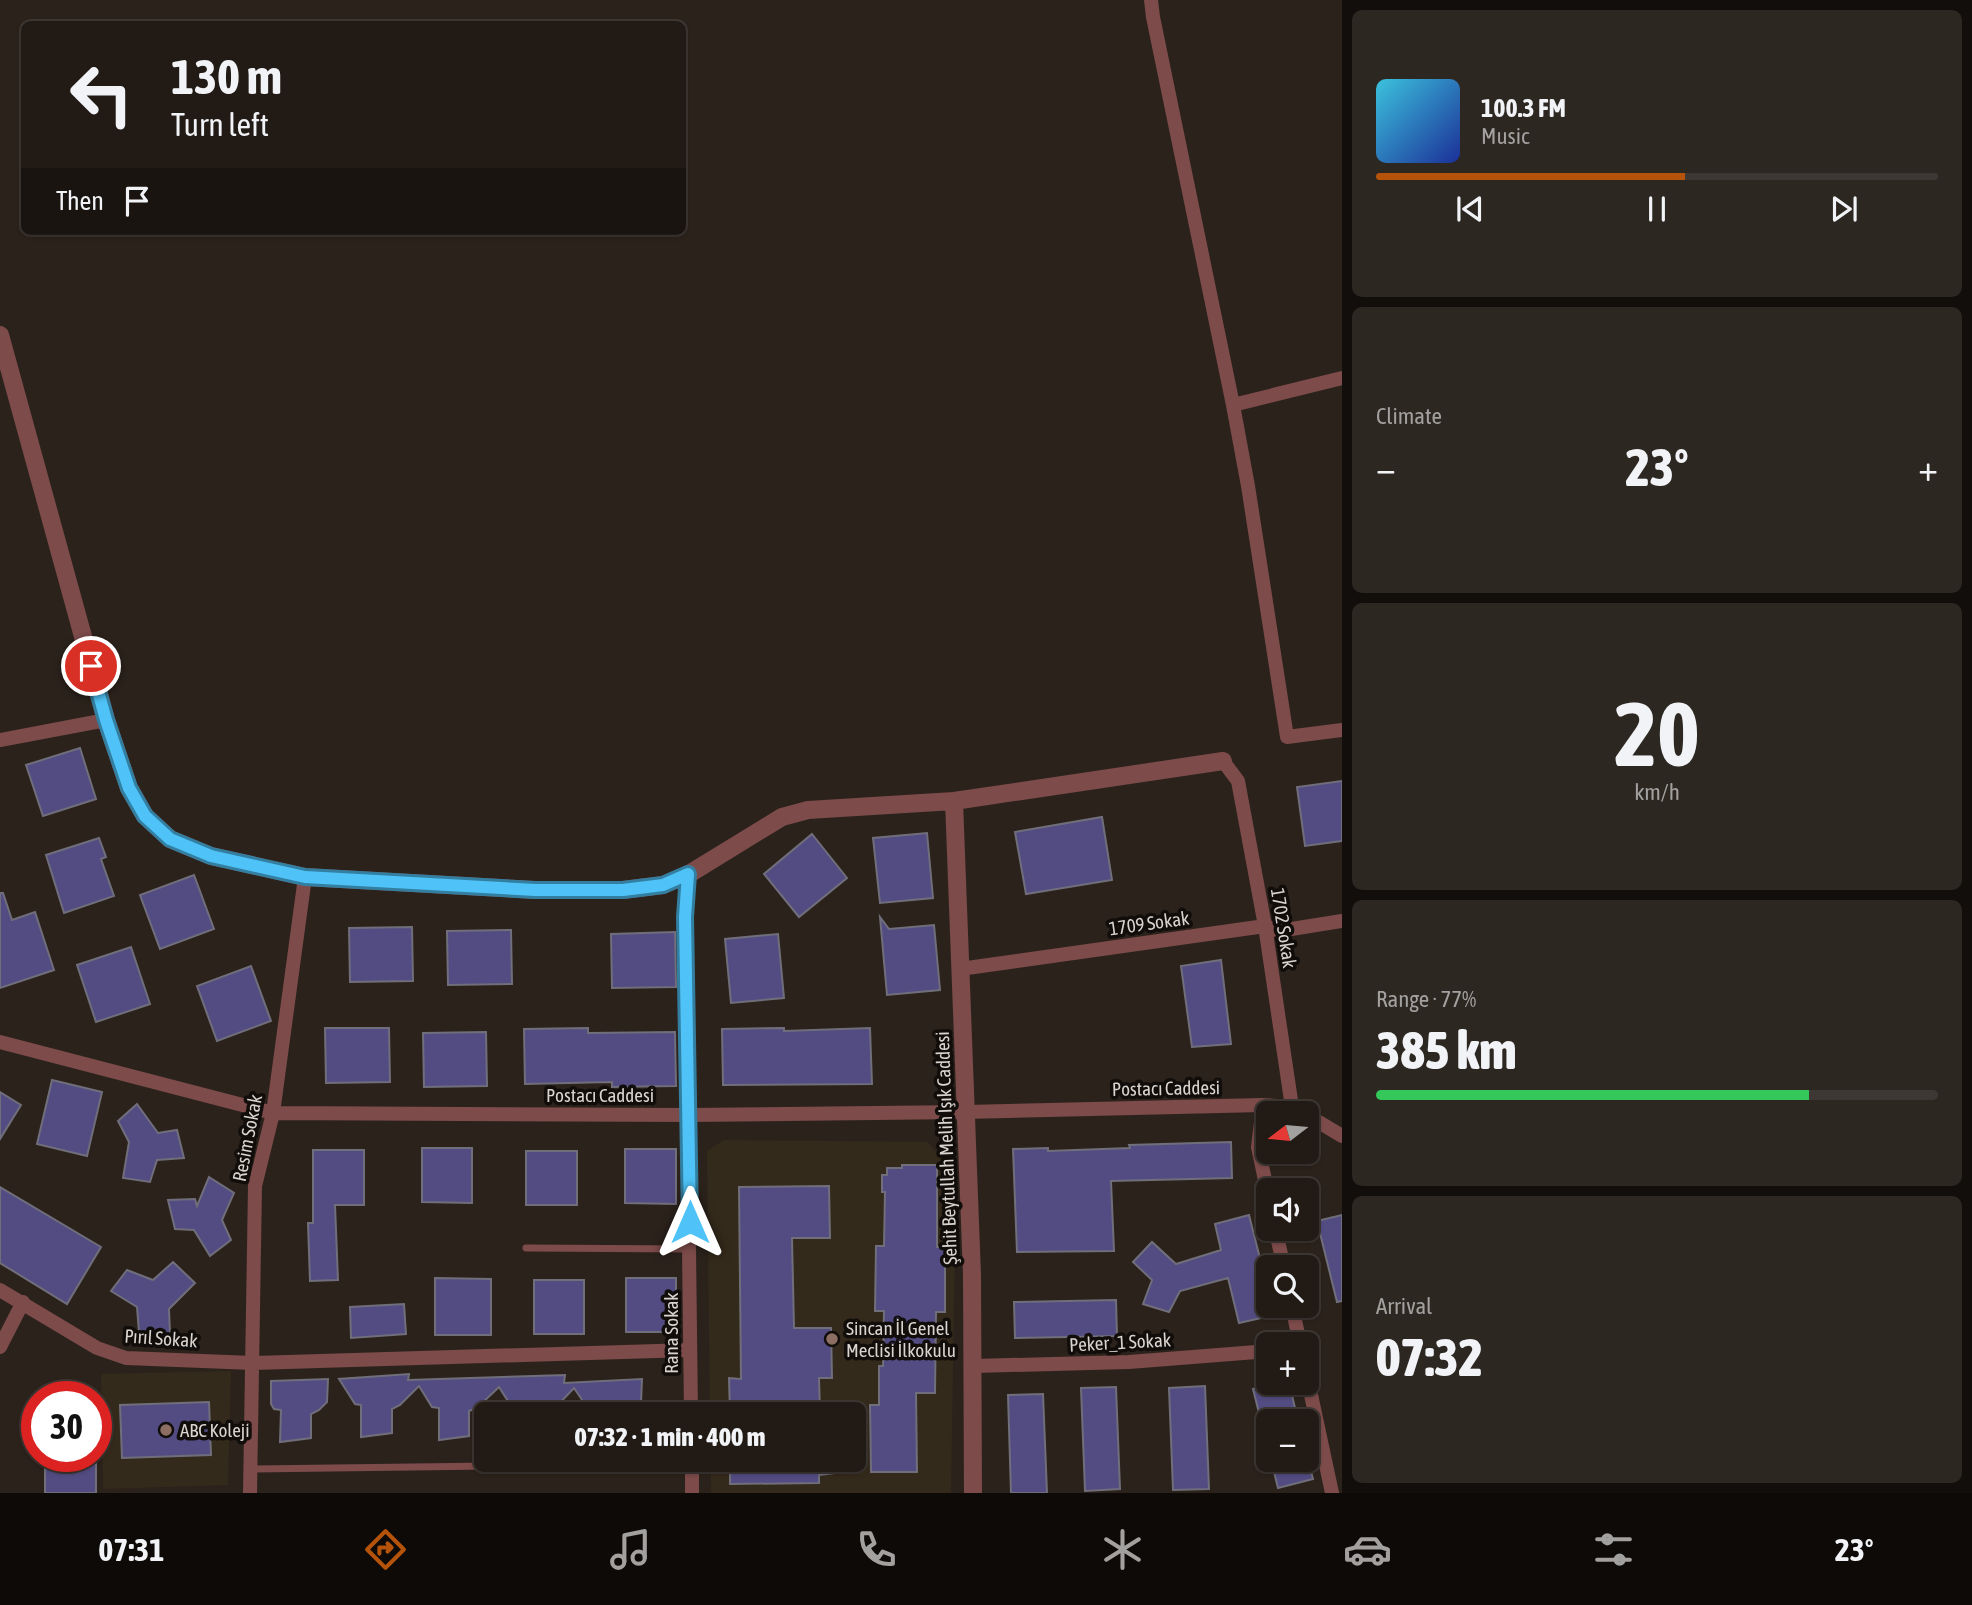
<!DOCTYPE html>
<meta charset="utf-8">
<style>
:root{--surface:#211a15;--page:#2d2722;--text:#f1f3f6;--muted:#a2a1a0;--line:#3e3834;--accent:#b45309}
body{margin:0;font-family:"Asap Condensed",sans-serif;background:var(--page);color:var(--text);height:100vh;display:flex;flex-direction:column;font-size:26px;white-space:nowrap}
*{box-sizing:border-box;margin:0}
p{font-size:23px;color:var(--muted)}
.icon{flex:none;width:38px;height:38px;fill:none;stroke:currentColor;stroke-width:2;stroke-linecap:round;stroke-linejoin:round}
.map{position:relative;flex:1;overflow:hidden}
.side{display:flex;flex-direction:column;gap:10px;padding:10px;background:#120e0c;width:630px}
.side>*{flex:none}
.guide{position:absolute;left:21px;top:21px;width:665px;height:214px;border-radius:10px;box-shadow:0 2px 5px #0004,0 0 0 2px var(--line);background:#211a15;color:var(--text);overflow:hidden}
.needle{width:46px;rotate:254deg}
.controls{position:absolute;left:1256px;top:1101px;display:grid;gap:14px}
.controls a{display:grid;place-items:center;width:63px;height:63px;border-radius:10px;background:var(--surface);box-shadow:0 2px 5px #0004,0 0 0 2px var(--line);font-size:35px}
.speed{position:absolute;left:21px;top:1381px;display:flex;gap:14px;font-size:35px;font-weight:700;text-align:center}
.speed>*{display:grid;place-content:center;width:91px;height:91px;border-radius:50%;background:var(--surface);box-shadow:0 2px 5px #0004,0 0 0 2px var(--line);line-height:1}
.speed .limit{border:10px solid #d22;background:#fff;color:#111}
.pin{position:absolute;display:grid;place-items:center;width:60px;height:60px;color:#fff;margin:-30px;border:4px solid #fff;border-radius:50%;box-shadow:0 2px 7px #0007}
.me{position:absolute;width:77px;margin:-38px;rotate:0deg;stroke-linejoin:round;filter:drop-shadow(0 0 5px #0008)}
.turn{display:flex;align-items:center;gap:24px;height:147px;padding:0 35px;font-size:32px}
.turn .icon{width:91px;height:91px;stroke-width:2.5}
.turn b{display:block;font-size:49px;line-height:60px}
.then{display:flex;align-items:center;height:66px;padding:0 35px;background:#0003;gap:14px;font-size:26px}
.big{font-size:52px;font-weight:800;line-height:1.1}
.side .tile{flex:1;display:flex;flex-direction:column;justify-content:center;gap:10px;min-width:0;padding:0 24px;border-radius:10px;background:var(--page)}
.side .dial{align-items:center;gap:0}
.dial b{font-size:91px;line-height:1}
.song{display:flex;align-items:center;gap:21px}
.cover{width:84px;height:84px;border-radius:10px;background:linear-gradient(135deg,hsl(190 70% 55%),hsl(230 70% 35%))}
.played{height:7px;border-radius:4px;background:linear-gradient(90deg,var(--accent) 55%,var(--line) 55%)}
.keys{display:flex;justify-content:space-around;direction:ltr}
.heat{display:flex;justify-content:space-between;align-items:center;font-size:38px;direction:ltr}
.charge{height:10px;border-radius:5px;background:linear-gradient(90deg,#34c759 77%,var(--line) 0)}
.trip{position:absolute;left:474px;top:1402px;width:392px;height:70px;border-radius:10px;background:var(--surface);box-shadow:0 2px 5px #0004,0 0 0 2px var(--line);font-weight:800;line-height:70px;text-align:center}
.tabs{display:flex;height:112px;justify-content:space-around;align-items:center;background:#0d0a08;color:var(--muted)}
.tabs .icon{width:49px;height:49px}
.tabs .on{color:var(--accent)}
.tabs b{font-size:32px;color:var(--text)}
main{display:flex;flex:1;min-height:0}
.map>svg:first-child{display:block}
</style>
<main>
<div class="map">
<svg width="1342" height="1493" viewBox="0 0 1342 1493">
<rect width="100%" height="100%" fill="#2c221c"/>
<path fill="#342a1b" d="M 724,1140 L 928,1142 L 956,1177 L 951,1493 L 711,1493 L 711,1460 L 854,1460 L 854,1414 L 710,1414 L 707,1151 Z
M 231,1371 L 228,1485 L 103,1489 L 101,1374 Z"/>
<path fill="#534c82" stroke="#6f6e7a" stroke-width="2" d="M 80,748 L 96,799 L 43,816 L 26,765 Z
M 1342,781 L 1342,841 L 1305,846 L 1297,787 Z
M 1102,817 L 1112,880 L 1026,894 L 1015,832 Z
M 927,833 L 933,898 L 880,903 L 873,838 Z
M 812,834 L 847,878 L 799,917 L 764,874 Z
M 99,838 L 106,857 L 101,859 L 114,896 L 64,913 L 46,855 Z
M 194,875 L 214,929 L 160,949 L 140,895 Z
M 0,893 L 3,893 L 12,920 L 35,912 L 54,970 L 0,988 Z
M 880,917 L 889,929 L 934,925 L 940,990 L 887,995 Z
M 412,927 L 413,981 L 350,982 L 349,928 Z
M 511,930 L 512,984 L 448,985 L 447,931 Z
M 675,932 L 676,987 L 612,988 L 611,934 Z
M 778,934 L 784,998 L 731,1003 L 725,939 Z
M 131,947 L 150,1004 L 96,1022 L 77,965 Z
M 1221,960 L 1231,1044 L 1192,1047 L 1181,966 Z
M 251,966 L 271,1021 L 217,1041 L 197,986 Z
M 325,1028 L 389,1028 L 390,1082 L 326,1083 Z
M 588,1028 L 588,1033 L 675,1032 L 676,1086 L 612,1087 L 612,1082 L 525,1084 L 524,1029 Z
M 784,1028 L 784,1031 L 870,1028 L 872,1084 L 723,1085 L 722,1029 Z
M 486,1032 L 487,1086 L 424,1087 L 423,1033 Z
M 52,1080 L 102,1092 L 87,1156 L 37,1144 Z
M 0,1092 L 21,1105 L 0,1139 Z
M 137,1104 L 158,1133 L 177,1130 L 184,1158 L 157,1160 L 150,1182 L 123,1178 L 129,1142 L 118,1121 Z
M 1231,1142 L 1232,1178 L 1111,1181 L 1114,1251 L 1017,1252 L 1013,1149 L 1048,1148 L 1048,1151 L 1130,1148 L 1129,1145 Z
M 422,1148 L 472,1148 L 472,1203 L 422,1202 Z
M 625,1149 L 676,1149 L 676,1204 L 625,1203 Z
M 313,1150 L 364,1150 L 364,1205 L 335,1205 L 338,1280 L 310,1281 L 308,1223 L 313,1223 Z
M 526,1151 L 577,1151 L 577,1205 L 526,1205 Z
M 902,1165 L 937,1165 L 937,1247 L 945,1247 L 945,1312 L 936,1312 L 935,1393 L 916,1393 L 917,1472 L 871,1472 L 870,1405 L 879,1405 L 879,1366 L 883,1366 L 884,1311 L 875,1311 L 876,1246 L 884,1246 L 885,1192 L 882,1192 L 882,1175 L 887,1175 L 887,1168 L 902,1168 Z
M 209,1177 L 234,1193 L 222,1220 L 231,1240 L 210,1256 L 194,1230 L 175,1229 L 168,1200 L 195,1199 L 197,1206 Z
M 829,1186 L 830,1238 L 792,1238 L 794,1328 L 831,1328 L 832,1378 L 819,1378 L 820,1414 L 730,1414 L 729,1378 L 741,1379 L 739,1187 Z
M 0,1187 L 101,1247 L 67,1304 L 0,1263 Z
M 1249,1215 L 1269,1294 L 1269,1306 L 1272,1306 L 1274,1315 L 1239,1323 L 1228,1278 L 1180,1291 L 1169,1312 L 1143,1304 L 1152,1280 L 1133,1262 L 1152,1242 L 1176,1264 L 1221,1250 L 1215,1224 Z
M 1342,1215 L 1342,1301 L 1337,1302 L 1317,1221 Z
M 173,1262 L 195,1283 L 169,1309 L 170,1334 L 139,1332 L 137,1307 L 111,1291 L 127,1270 L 153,1280 Z
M 435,1278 L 491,1279 L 491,1335 L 435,1335 Z
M 626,1278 L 676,1278 L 676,1332 L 626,1332 Z
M 534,1280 L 584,1280 L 584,1334 L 534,1334 Z
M 1116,1300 L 1117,1336 L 1015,1338 L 1014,1302 Z
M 404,1304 L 406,1334 L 351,1338 L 350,1307 Z
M 409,1374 L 408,1380 L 565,1375 L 564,1383 L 642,1379 L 641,1403 L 633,1411 L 625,1414 L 595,1414 L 595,1411 L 589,1410 L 574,1388 L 556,1407 L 548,1410 L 548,1414 L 517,1414 L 517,1407 L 511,1406 L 499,1387 L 477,1408 L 469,1411 L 469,1436 L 439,1440 L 439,1408 L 432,1407 L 419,1386 L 400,1405 L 392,1409 L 392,1433 L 361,1437 L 361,1405 L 355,1404 L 339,1379 Z
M 328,1379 L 327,1402 L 319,1410 L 311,1414 L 311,1438 L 280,1442 L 281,1410 L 274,1409 L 271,1404 L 271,1381 Z
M 1278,1382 L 1289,1382 L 1298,1421 L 1261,1421 L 1253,1389 Z
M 1205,1386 L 1209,1489 L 1173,1490 L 1169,1388 Z
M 1116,1387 L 1120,1489 L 1085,1491 L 1081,1388 Z
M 1043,1394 L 1047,1493 L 1011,1493 L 1008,1395 Z
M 209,1402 L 211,1455 L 122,1458 L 120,1405 Z
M 45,1459 L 96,1459 L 96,1493 L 45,1493 Z
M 730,1460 L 834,1460 L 834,1473 L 819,1475 L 819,1483 L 730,1484 Z
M 1271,1460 L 1308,1460 L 1313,1479 L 1278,1488 Z"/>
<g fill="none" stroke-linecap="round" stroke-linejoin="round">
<path stroke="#7c4b4a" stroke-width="7" d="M 526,1248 L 689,1249
M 250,1469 L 646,1464"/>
<path stroke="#7c4b4a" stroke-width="14" d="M 1151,0 L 1153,17 L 1233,405 L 1248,486 L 1287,737 L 1342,730
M 1233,405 L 1342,378
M 0,740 L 106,720
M 1223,761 L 1238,781 L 1265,926 L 1292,1107
M 689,874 L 685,917 L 691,1414
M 960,969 L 1265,926 L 1279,931 L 1342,921
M 0,1042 L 273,1113 L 689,1115 L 965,1112 L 1263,1105 L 1292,1107 L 1303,1113
M 1263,1105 L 1258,1147 L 1269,1199
M 1307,1115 L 1342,1136
M 1275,1228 L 1284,1267
M 0,1290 L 97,1348 L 126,1358 L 253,1363 L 690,1350
M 1292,1306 L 1300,1344
M 0,1347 L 23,1302
M 974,1366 L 1129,1362 L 1269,1351
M 1307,1376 L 1332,1493
M 692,1460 L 692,1493
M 250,1493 L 255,1186 L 273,1113 L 305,877"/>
<path stroke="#7c4b4a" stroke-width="18" d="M 0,335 L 106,720 L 129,788 L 145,816 L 170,839 L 211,856 L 305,877 L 535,890 L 623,890 L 663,885 L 689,874 L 782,817 L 808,810 L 954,801 L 1223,761
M 954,801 L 972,1275 L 973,1493"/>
</g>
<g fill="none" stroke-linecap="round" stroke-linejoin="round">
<defs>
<path id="route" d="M 91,666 L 106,720 L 129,788 L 145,816 L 170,839 L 211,856 L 305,877 L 535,890 L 623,890 L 663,885 L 688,874 L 685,917 L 690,1222"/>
</defs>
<use href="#route" stroke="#337fa1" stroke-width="18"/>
<use href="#route" stroke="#4fc3f7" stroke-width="12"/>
</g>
<g fill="#8d6e63" stroke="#110d0a" stroke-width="2.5">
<circle cx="832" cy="1339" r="7"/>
<circle cx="166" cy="1430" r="7"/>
</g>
<g text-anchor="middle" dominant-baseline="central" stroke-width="7" stroke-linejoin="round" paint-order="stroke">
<g font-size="19" fill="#dad4d0" stroke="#110d0a">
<text transform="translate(1149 923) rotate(-8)">1709 Sokak</text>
<text transform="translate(1284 928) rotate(81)">1702 Sokak</text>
<text transform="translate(1166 1088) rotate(-1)">Postacı Caddesi</text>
<text x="600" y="1095">Postacı Caddesi</text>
<text transform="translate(247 1138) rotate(-79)">Resim Sokak</text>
<text transform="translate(946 1148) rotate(-92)">Şehit Beytullah Melih Işık Caddesi</text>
<text transform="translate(671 1333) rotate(-90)">Rana Sokak</text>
<text transform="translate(161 1338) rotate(4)">Pırıl Sokak</text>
<text transform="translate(1120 1342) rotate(-3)">Peker_1 Sokak</text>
</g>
<g font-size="19" fill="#dad4d0" stroke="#110d0a" text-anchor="start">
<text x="846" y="1328">Sincan İl Genel<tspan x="846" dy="22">Meclisi İlkokulu</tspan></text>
<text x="180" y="1430">ABC Koleji</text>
</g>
</g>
</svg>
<div class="controls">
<a><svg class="needle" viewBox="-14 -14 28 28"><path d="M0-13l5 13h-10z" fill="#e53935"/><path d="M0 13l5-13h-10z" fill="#a2a1a0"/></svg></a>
<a><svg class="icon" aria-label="sound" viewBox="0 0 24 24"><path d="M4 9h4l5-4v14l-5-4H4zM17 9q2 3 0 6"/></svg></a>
<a><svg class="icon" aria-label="search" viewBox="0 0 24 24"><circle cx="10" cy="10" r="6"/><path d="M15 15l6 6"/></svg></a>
<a>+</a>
<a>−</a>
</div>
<div class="speed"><div class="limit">30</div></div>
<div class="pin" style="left:91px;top:666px;background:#d93025"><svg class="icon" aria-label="arrive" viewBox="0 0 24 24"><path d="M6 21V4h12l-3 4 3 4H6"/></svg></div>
<svg class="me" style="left:690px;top:1222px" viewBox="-20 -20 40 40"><path d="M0-17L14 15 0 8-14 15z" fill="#4fc3f7" stroke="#fff" stroke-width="4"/></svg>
<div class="trip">07:32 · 1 min · 400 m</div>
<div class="guide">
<div class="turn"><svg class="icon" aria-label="left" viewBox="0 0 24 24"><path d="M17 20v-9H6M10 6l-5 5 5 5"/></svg><div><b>130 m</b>Turn left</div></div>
<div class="then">Then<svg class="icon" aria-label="arrive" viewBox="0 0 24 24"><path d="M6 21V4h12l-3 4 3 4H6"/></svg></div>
</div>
</div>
<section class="side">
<div class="tile">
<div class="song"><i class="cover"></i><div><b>100.3 FM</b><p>Music</p></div></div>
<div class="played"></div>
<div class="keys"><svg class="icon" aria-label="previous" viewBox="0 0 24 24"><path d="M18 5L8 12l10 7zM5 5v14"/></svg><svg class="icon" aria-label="pause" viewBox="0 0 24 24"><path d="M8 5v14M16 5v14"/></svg><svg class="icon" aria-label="next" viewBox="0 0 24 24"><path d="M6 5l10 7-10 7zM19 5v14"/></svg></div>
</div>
<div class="tile"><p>Climate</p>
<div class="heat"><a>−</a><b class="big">23°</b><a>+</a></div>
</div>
<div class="tile dial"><b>20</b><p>km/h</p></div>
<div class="tile"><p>Range · 77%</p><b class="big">385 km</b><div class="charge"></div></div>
<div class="tile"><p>Arrival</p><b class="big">07:32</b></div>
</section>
</main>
<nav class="tabs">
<b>07:31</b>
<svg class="icon on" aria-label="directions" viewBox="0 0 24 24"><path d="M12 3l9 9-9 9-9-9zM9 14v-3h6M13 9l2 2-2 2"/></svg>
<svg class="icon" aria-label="music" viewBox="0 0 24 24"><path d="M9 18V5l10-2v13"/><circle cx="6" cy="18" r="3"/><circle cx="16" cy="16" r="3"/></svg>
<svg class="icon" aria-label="phone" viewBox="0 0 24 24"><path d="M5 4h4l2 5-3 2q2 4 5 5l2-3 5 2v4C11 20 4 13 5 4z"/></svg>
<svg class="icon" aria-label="climate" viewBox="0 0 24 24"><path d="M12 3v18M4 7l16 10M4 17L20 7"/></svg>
<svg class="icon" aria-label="car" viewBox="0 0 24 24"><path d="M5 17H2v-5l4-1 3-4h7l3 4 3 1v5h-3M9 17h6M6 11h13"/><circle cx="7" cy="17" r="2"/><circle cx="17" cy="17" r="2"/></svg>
<svg class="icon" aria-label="filters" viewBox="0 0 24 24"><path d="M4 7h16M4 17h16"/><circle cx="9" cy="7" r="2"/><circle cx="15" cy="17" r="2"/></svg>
<b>23°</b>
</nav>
